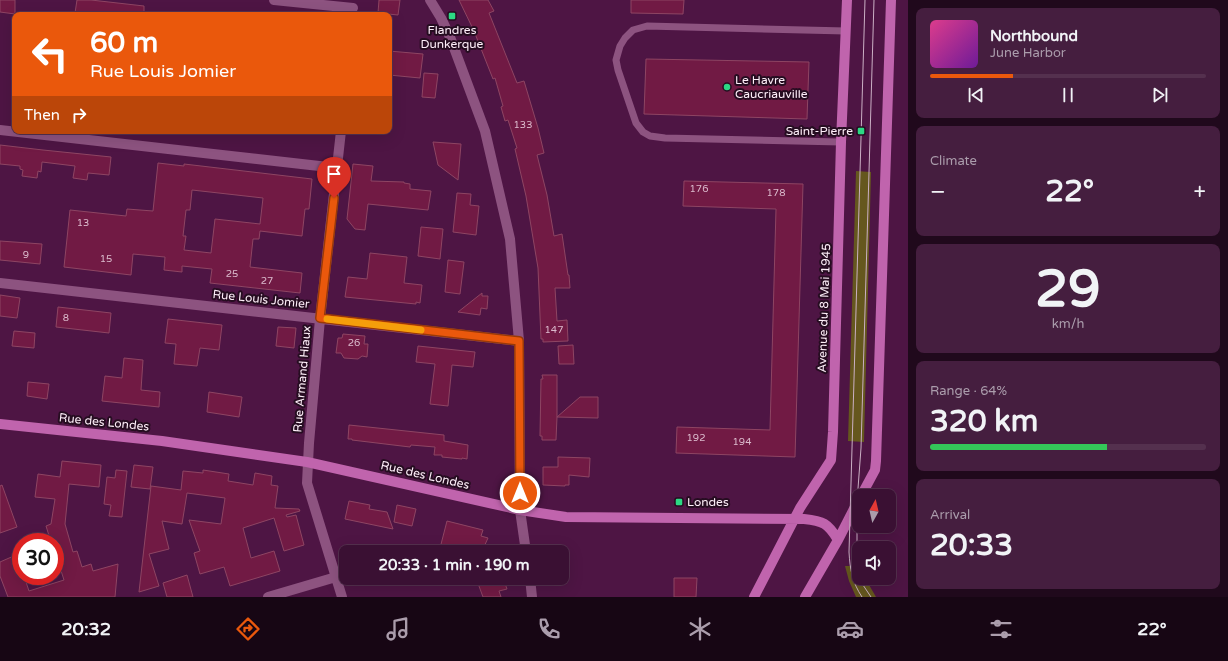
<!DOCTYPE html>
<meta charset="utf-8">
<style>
:root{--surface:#3a1033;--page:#451e3f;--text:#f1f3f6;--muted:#ab9dac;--line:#54304e;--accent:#ea580c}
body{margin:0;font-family:"Varela Round",sans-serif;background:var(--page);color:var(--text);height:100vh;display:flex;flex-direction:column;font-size:15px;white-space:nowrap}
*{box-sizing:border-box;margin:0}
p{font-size:13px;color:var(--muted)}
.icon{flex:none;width:22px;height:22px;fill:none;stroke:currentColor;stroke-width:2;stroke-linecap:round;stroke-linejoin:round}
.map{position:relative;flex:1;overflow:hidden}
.side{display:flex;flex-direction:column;gap:8px;padding:8px;background:#20091c;width:320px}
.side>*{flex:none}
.top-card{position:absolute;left:12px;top:12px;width:380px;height:122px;border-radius:8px;box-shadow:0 4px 16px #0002,0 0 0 1px var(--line);background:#ea580c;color:#fff;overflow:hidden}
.needle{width:26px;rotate:8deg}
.tools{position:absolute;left:852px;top:489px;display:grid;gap:8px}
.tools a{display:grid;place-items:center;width:44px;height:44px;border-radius:8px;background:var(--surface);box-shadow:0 4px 16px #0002,0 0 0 1px var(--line);font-size:20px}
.speed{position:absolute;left:12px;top:533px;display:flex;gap:8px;font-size:20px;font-weight:700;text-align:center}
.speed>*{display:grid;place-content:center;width:52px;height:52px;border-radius:50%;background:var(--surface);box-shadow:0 4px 16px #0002,0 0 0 1px var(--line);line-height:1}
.speed .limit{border:6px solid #d22;background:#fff;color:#111}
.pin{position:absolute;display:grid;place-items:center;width:34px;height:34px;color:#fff;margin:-41px -17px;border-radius:50% 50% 50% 0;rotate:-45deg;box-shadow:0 0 4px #0007}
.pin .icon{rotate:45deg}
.me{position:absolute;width:44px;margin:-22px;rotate:0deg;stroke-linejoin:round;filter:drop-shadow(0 0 3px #0008)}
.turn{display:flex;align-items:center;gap:14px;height:84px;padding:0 12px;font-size:18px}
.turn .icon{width:52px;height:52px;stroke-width:2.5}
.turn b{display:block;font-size:28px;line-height:34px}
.then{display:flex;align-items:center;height:38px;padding:0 12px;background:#0003;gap:8px;font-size:15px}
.big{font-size:30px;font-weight:700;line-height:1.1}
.side .tile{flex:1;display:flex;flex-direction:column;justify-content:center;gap:6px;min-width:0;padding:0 14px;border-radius:8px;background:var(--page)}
.side .dial{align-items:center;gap:0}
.dial b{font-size:52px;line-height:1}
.song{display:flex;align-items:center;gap:12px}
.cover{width:48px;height:48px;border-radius:6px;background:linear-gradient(135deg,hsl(330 70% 55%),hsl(280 70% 35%))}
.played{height:4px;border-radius:2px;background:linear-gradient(90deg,var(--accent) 30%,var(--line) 30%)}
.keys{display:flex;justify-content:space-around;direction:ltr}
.heat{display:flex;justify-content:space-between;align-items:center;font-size:22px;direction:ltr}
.charge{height:6px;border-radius:3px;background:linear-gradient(90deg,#34c759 64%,var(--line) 0)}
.trip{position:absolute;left:339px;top:545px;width:230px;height:40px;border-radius:8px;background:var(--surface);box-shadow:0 4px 16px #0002,0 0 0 1px var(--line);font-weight:700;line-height:40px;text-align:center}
.tabs{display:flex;height:64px;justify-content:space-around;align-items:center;background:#170614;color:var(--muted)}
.tabs .icon{width:28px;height:28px}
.tabs .active{color:var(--accent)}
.tabs b{font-size:18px;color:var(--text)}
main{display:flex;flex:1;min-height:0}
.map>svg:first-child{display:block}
</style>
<main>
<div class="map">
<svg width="908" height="597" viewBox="0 0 908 597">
<rect width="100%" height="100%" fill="#4e1544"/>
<path fill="#65571e" d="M 856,171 L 871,172 L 864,442 L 848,441 Z
M 845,566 L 859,566 L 859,578 L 865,578 L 876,597 L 856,597 L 849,581 Z"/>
<path fill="#711a44" stroke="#8e4563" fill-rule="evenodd" d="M 0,0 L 15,0 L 15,14 L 0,12 Z
M 77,0 L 91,0 L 144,6 L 144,15 L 91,15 L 79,14 L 75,13 Z
M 379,0 L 400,0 L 398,15 L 378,13 Z
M 459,0 L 488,0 L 494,11 L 489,13 L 517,83 L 524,81 L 538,128 L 544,153 L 537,155 L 547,195 L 554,236 L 562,234 L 568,275 L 569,275 L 570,288 L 555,288 L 557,321 L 567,320 L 568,341 L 543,342 L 543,339 L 541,339 L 538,268 L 526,196 L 515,149 L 517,148 L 508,120 L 505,121 L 501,107 L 503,106 L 495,78 L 493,79 L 474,31 Z
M 631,0 L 684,0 L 683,14 L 631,13 Z
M 389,51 L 423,54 L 420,78 L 389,75 Z
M 646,59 L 809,62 L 807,119 L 644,114 Z
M 424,73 L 438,74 L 435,98 L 422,97 Z
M 433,142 L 461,144 L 458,180 L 438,165 Z
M 0,145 L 43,150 L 111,157 L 109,175 L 88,173 L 87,180 L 73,178 L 75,166 L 42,162 L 41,172 L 38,171 L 37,178 L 22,176 L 23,170 L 20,169 L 20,166 L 0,164 Z
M 158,163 L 184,166 L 184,164 L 312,179 L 309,209 L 305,209 L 302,236 L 260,231 L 259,239 L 253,239 L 250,267 L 302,273 L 300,293 L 210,283 L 212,269 L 182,266 L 182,272 L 164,270 L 165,257 L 133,254 L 131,275 L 64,267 L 70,210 L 126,216 L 127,209 L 153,211 ZM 192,190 L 263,198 L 260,224 L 215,219 L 211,253 L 184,250 L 186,236 L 183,236 L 186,210 L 190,210 Z
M 353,164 L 373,166 L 371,181 L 404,182 L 404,183 L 410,184 L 410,189 L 431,191 L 428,210 L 368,204 L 365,230 L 355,229 L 347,219 Z
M 684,181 L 803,184 L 795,457 L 676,453 L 677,427 L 770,430 L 776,209 L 683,206 Z
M 457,193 L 471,194 L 470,205 L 479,206 L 476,235 L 453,232 Z
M 421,227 L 443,229 L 440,259 L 418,256 Z
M 0,241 L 42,244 L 40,264 L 0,260 Z
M 370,253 L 407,257 L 404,283 L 422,285 L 420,303 L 416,302 L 416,304 L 345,297 L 348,277 L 367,279 Z
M 448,260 L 464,262 L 460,294 L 445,292 Z
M 482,293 L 482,296 L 488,296 L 487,309 L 481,308 L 480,315 L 458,312 Z
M 0,295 L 20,298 L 17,318 L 0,316 Z
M 58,307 L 111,313 L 109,333 L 56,327 Z
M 168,319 L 222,325 L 219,350 L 200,348 L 197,366 L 174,364 L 176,344 L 165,343 Z
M 278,327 L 296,328 L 294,348 L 276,346 Z
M 14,331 L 35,333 L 34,348 L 12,346 Z
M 343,334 L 365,336 L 364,344 L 368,344 L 367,357 L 362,356 L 358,359 L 344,358 L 341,353 L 336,353 L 338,338 L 342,338 Z
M 573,345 L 574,364 L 559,364 L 558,346 Z
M 418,346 L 475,352 L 473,367 L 452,365 L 448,406 L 430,404 L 435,364 L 416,362 Z
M 124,358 L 143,360 L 141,390 L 160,392 L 159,407 L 102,401 L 105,376 L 122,378 Z
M 542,375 L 557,375 L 557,417 L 580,397 L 598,397 L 598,418 L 557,417 L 556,440 L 542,440 L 542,436 L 540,436 L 541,379 L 543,379 Z
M 28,382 L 49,384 L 47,399 L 27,396 Z
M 209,392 L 242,397 L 239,417 L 207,412 Z
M 349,425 L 444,435 L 444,441 L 468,445 L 467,459 L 462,458 L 462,459 L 442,457 L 442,455 L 434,455 L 435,447 L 411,445 L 410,447 L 352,440 L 352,439 L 348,439 Z
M 558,457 L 590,458 L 589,477 L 569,475 L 569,485 L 565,485 L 565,486 L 543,485 L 543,467 L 558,467 Z
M 62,461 L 101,465 L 99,487 L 69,484 L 65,524 L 73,552 L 77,551 L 82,567 L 91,564 L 93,571 L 118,564 L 115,597 L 8,597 L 0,576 L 0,562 L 16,555 L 21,568 L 21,576 L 24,576 L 29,591 L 64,580 L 55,552 L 55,542 L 51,542 L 46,526 L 51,524 L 55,499 L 35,497 L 38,474 L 60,477 Z
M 134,465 L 153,467 L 150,489 L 131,487 Z
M 116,470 L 127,471 L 122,517 L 109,516 L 111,505 L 104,504 L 107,477 L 115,478 Z
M 203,470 L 229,474 L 228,481 L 253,485 L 255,473 L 272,476 L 271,485 L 278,486 L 275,508 L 299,509 L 300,511 L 286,515 L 287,517 L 296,515 L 304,545 L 284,551 L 274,518 L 243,528 L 251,558 L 274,551 L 280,571 L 230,586 L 224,567 L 200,574 L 194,553 L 200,551 L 189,520 L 221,524 L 225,498 L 187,493 L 182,524 L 162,521 L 169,549 L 149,554 L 159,586 L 139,592 L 151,486 L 181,490 L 183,471 L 203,473 Z
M 2,485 L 17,527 L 0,533 L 0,486 Z
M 349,501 L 370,505 L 369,509 L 387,512 L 393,529 L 345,519 Z
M 397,505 L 416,509 L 412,526 L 394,522 Z
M 447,521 L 483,530 L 481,536 L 488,538 L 483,549 L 478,549 L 477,552 L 439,552 Z
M 187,575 L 193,597 L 167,597 L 163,583 Z
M 476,578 L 503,578 L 507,589 L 499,591 L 501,597 L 483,597 Z
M 674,578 L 697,578 L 696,597 L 674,597 Z"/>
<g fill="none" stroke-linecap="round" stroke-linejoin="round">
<path stroke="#8d5380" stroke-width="7" d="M 841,142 L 665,138 L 650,136 L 643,132 L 636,123 L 618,70 L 616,60 L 620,46 L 625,38 L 633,30 L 647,26 L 846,31"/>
<path stroke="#8d5380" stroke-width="10" d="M 274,0 L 353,8
M 430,0 L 441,18 L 450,37 L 485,131 L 510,239 L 519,341 L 520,510 L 526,552
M 0,130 L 337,168
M 341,131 L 320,319 L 309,443 L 307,483 L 342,597
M 0,283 L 519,341
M 530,578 L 532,597
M 268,597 L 336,577"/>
<path stroke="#c064ad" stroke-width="10" d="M 0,424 L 162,441 L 307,462 L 520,510 L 566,517 L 804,519 C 823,521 828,523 838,540
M 861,496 L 875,470 L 876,461 L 891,0
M 754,597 L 800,508 L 831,460 L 833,432 L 841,142 L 847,0
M 805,597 L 838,540 L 859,499"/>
<path stroke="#cbb0c5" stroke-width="1" d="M 859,569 L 857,560 L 857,502 L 861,448 L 874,0
M 861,578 L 863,585 L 871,597
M 862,597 C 852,582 850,569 849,552 L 865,0"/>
</g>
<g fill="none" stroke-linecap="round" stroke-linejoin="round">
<defs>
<path id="route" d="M 334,198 L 320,318 L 519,341 L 520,493"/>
</defs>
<use href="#route" stroke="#983908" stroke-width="10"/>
<use href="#route" stroke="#ea580c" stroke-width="7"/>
<path stroke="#f59e0b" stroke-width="7" d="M 327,319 L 421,330"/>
</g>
<g fill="#2cd884" stroke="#260d21" stroke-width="1.5">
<rect x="448" y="12" width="8" height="8" rx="2"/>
<circle cx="727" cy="87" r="4"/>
<rect x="857" y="127" width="8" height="8" rx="2"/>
<rect x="675" y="498" width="8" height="8" rx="2"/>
</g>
<g text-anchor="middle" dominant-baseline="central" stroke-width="4" stroke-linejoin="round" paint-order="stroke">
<g font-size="10" fill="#dbbacc">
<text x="523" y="125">133</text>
<text x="699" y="189">176</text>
<text x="776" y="193">178</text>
<text x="83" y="223">13</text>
<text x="26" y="255">9</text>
<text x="106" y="259">15</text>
<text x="232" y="274">25</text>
<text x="267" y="281">27</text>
<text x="66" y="318">8</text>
<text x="554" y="330">147</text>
<text x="354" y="343">26</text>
<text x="696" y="438">192</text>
<text x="742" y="442">194</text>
</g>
<g font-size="12" fill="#feeff9" stroke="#260d21" text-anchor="start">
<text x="452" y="30" text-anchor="middle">Flandres<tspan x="452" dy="14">Dunkerque</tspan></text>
<text x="735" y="80">Le Havre<tspan x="735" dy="14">Caucriauville</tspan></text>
<text x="853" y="131" text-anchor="end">Saint-Pierre</text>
<text x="687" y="502">Londes</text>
</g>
<g font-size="12" fill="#feeff9" stroke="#260d21">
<text transform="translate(261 299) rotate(6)">Rue Louis Jomier</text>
<text transform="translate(824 308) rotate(-88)">Avenue du 8 Mai 1945</text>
<text transform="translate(302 379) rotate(-85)">Rue Armand Hiaux</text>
<text transform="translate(104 422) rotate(6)">Rue des Londes</text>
<text transform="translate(425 475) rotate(13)">Rue des Londes</text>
</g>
</g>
</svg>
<div class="tools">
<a><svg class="needle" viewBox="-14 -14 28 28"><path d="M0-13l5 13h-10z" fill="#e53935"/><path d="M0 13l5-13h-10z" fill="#ab9dac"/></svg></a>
<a><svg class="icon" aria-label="sound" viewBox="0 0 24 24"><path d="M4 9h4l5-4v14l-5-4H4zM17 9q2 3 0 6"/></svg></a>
</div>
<div class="speed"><div class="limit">30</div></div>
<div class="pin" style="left:334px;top:198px;background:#d93025"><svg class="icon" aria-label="arrive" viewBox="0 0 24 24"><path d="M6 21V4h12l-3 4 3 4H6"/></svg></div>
<svg class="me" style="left:520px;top:493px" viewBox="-20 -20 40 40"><circle r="17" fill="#ea580c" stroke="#fff" stroke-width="3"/><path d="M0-11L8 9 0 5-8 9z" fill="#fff"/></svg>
<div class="trip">20:33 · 1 min · 190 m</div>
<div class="top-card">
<div class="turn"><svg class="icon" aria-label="left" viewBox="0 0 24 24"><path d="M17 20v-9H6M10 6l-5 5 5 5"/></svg><div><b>60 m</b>Rue Louis Jomier</div></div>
<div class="then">Then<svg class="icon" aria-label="right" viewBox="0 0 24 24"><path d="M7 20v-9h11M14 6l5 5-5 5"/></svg></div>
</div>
</div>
<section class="side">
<div class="tile">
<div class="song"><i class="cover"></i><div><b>Northbound</b><p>June Harbor</p></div></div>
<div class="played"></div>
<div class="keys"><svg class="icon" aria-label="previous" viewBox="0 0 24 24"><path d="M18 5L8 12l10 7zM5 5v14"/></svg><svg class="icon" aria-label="pause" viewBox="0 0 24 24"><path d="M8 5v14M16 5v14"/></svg><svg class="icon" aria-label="next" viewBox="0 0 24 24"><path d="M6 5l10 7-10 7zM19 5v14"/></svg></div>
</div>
<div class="tile"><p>Climate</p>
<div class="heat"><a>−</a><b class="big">22°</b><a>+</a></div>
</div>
<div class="tile dial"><b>29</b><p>km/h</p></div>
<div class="tile"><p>Range · 64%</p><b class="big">320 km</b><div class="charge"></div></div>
<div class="tile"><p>Arrival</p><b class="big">20:33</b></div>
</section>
</main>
<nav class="tabs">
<b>20:32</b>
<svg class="icon active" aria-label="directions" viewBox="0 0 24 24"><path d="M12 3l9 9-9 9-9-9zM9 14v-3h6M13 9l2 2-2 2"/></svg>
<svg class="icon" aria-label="music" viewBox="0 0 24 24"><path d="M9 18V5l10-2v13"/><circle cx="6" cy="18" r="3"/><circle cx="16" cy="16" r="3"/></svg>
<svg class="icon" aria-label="phone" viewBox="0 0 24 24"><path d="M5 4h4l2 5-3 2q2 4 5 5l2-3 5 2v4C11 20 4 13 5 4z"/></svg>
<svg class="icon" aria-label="climate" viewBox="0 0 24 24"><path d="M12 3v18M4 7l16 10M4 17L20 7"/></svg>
<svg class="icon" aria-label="car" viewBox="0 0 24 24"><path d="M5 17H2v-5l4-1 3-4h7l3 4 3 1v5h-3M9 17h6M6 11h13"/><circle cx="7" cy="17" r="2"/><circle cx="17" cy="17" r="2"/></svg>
<svg class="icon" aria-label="filters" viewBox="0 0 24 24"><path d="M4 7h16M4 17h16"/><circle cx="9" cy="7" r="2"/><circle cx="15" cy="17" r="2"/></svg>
<b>22°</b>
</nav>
